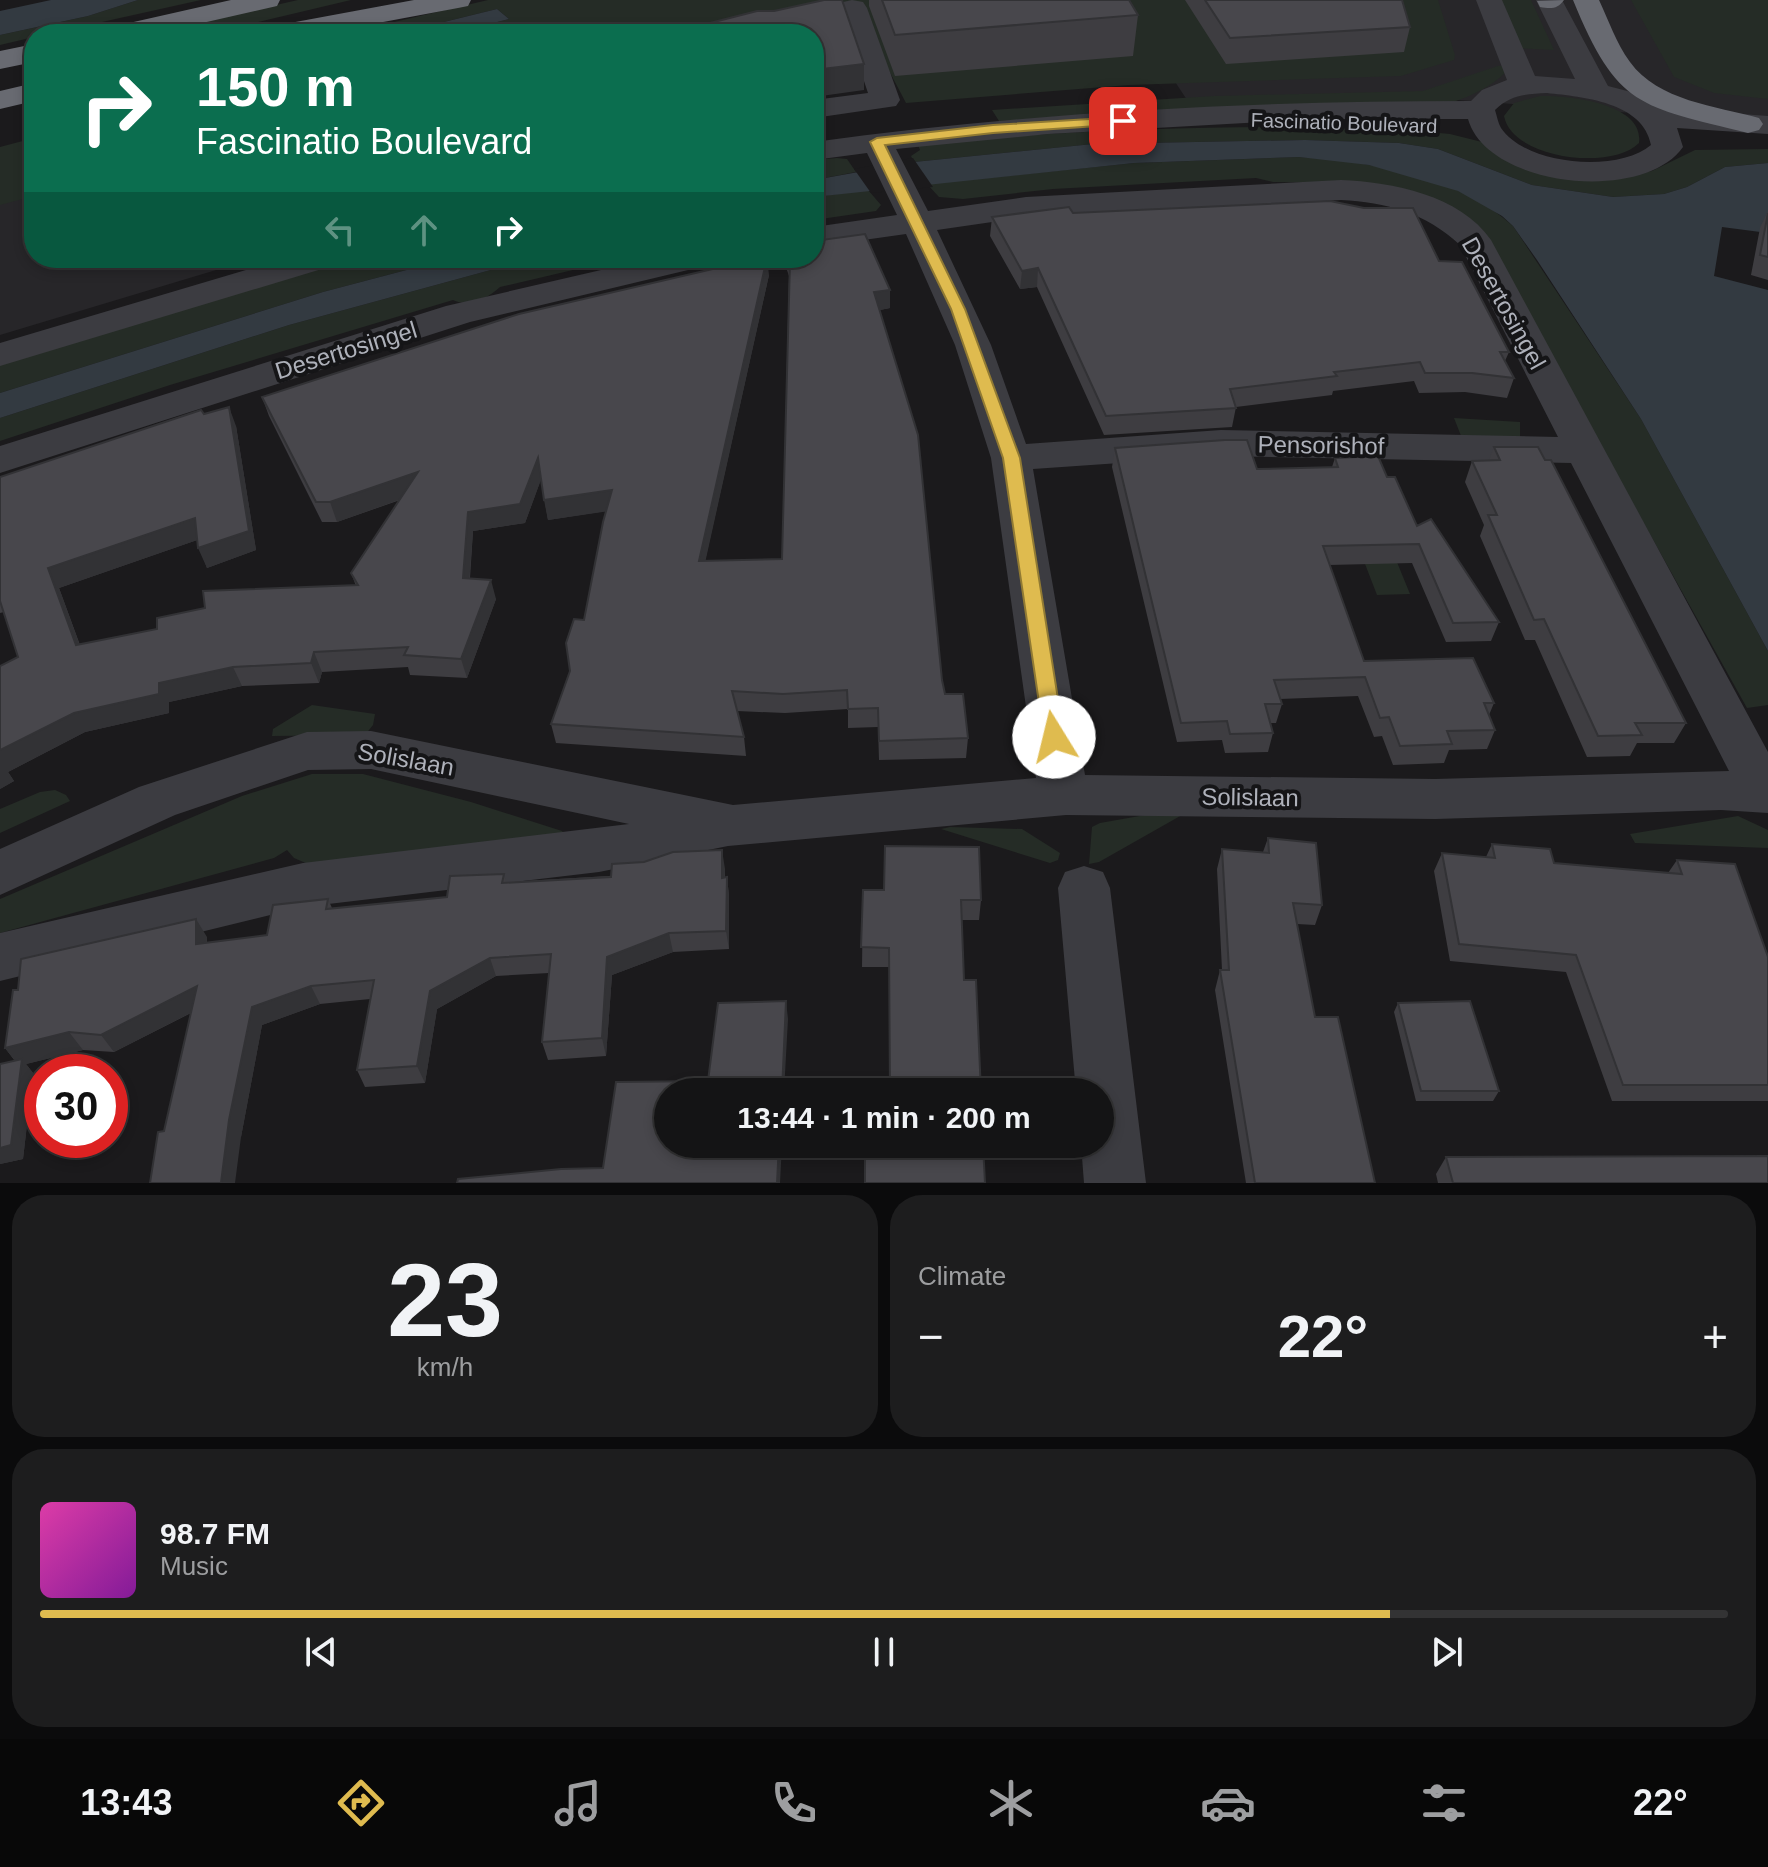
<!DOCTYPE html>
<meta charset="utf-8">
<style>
:root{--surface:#141415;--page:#1d1d1e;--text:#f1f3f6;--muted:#9d9ea0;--line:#333334;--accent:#dfbb4f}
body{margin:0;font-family:Arial,sans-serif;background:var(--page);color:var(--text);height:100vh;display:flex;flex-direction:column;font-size:30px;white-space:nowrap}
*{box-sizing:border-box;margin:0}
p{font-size:26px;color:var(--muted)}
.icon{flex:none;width:44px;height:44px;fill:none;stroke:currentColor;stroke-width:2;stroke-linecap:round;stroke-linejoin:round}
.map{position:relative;height:1183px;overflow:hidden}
.sheet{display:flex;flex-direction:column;gap:12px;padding:12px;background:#0b0b0c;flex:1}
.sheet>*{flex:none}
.guide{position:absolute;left:24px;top:24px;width:800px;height:244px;border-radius:32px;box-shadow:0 4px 12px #0003,0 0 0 2px var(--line);background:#0b6e4f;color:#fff;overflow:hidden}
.speed{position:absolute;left:24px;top:1054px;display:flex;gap:16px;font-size:40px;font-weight:700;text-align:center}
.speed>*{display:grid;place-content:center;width:104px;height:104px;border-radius:50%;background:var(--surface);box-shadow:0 4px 12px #0003,0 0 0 2px var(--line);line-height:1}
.speed .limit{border:12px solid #d22;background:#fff;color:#111}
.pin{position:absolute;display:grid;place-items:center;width:68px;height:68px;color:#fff;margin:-34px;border-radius:16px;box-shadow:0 4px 12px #0006}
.me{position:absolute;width:88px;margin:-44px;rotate:351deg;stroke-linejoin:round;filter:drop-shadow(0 0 6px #0008)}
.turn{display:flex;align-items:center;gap:28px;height:168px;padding:0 40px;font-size:36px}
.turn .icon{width:104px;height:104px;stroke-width:2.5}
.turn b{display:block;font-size:56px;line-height:68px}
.lanes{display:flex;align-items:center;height:76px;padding:0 40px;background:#0003;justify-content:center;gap:40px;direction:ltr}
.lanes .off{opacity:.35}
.big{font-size:60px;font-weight:700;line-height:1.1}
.sheet .tile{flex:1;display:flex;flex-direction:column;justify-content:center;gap:12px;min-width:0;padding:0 28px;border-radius:32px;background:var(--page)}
.sheet .dial{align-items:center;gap:0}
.dial b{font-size:104px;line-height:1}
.song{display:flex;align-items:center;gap:24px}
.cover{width:96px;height:96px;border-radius:12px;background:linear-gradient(135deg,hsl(320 70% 55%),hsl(290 70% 35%))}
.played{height:8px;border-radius:4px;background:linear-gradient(90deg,var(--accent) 80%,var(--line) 80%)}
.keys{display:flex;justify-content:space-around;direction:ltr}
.heat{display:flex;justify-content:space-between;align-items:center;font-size:44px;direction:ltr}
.sheet .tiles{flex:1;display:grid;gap:12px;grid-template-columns:1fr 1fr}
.tile:last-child{grid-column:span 2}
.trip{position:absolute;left:654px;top:1078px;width:460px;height:80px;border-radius:40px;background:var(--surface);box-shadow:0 4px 12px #0003,0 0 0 2px var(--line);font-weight:700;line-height:80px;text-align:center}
.dock{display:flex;height:128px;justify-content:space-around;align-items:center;background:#080808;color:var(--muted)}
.dock .icon{width:56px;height:56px}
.dock .selected{color:var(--accent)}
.dock b{font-size:36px;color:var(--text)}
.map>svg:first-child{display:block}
</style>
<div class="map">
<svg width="1768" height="1183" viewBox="0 0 1768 1183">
<rect width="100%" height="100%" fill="#1b1a1c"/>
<path fill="#272629" d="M 1121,0 L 1768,0 L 1768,123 L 1430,98 L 1193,109 Z
M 34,167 L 34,258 L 256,258 L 0,335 L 0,176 Z"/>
<path fill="#252c26" d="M 138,0 L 201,0 L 48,34 L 34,34 L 34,37 L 0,45 L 0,35 L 88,16 Z
M 298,0 L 351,0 L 208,34 L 150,34 Z
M 488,0 L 1438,0 L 1455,55 L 1454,60 L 1401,76 L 1129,85 L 906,103 L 854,4 L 711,34 L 450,34 L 509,19 L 497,9 L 395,34 L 343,34 Z
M 1498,0 L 1531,0 L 1554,50 L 1517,48 Z
M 1631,0 L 1768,0 L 1768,99 L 1714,93 L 1674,77 Z
M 1498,66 L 1505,66 L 1506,72 C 1492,86 1472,96 1453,102 L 999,121 L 992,110 L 1214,96 L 1423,91 Z
M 1540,96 C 1567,95 1645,103 1639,143 C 1612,171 1512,159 1504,116 L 1514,103 Z
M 1287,127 L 1406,130 L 1450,134 L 1622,177 L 1652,171 L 1695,150 L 1768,149 L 1768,163 L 1725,167 L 1687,187 L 1664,194 L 1613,197 L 1532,185 L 1438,149 L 1399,143 L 1305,140 L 1093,144 L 914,162 L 911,156 L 920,150 L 918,145 C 1041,132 1163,127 1287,127 Z
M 34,138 L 34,196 L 0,205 L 0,147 Z
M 1299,157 C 1372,162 1457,175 1513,226 L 1641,419 L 1768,651 L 1768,705 L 1747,708 L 1485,239 L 1368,183 L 1273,182 L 1256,178 L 1053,189 L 963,199 L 939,197 L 927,184 L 1134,163 Z
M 837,158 L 847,159 L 856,172 L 814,180 L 814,160 Z
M 868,190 L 881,205 L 876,211 L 814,220 L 814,197 Z
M 356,258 L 452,258 L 323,292 L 0,393 L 0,364 Z
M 535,258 L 624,258 L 500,287 C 488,298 469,308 453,300 L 170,385 L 0,441 L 0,418 L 289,325 Z
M 1454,418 L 1520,422 L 1520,449 L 1465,446 Z
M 1392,550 L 1410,594 L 1377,595 L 1360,551 Z
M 312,705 L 375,714 L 373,725 L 365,735 L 272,736 L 273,729 Z
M 312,774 L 363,774 L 471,802 L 562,831 L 567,837 L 308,864 L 294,858 L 287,850 L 274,858 L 0,933 L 0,899 L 242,796 Z
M 55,790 L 66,795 L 70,801 L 0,833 L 0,809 L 40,792 Z
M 1179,809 L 1189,811 L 1099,862 L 1089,864 L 1092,827 L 1100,823 Z
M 1738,816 L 1768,830 L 1768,848 L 1635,843 L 1630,834 Z
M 950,827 L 1022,829 L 1060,853 L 1058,860 L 1050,863 L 941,829 Z"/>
<path fill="#333a41" d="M 51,0 L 138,0 L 88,16 L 0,35 L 0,11 Z
M 497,9 L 509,19 L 450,34 L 395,34 Z
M 1305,140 L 1399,143 L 1438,149 L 1532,185 L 1613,197 L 1664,194 L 1687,187 L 1725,167 L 1768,163 L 1768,233 L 1722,227 L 1714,276 L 1768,290 L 1768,651 L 1641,419 L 1537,260 L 1513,226 L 1502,216 L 1458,191 L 1369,165 L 1299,157 L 1134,163 L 814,197 L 814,180 L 914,162 L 1093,144 Z
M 452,258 L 535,258 L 289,325 L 0,418 L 0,393 L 323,292 Z"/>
<path fill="#1b1a1c" d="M 913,158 L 933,187 L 871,193 L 854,169 Z"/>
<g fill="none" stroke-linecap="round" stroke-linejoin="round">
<path fill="#3c3c41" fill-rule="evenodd" d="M 852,0 L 863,2 L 867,8 L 900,100 L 896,106 L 814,118 L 814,100 L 868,93 L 843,18 L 775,34 L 725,34 L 729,28 Z
M 1476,0 L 1502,0 L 1535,76 L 1575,79 L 1536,0 L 1562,0 L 1608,86 L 1631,92 L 1661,108 L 1768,116 L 1768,134 L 1677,128 L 1683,147 C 1643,204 1487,187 1468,119 L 1315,119 L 1048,134 L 896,149 L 928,211 L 1026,197 L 1341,180 C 1392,182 1460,195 1491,240 L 1768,752 L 1768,813 L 1721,810 L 1435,819 L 1066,815 L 728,846 L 599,872 L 303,907 L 0,981 L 0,933 L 303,863 L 629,824 L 371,769 L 308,770 L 175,815 L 0,895 L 0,849 L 139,787 L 307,732 L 371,731 L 733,805 L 1036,778 L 991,458 L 955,345 L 906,234 L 814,247 L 814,227 L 897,215 L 867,153 L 814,160 L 814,142 C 1032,112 1252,101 1471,101 L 1482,90 L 1507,80 ZM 1547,93 C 1583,97 1643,102 1651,145 C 1618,173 1527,166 1501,128 C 1498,123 1497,116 1495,110 C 1510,95 1526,94 1547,93 ZM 1341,200 C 1386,202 1426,213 1460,245 L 1558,437 L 1221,430 L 1026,444 L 991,345 L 937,230 L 1026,217 ZM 1221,456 L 1571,463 L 1729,771 L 1435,779 L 1085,775 L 1033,469 Z
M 286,258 L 340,258 L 335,265 L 0,366 L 0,343 Z
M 653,258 L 714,258 L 709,265 L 470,322 L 0,473 L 0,446 L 446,306 Z
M 1084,866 L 1103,872 L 1110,888 L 1146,1183 L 1084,1183 L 1081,1144 L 1100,1144 L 1100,1092 L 1076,1092 L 1058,888 L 1065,872 Z"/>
<path fill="#686a71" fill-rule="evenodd" d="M 231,0 L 280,0 L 277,6 L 154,34 L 103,34 L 107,28 Z
M 414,0 L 471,0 L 468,6 L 458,8 L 319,34 L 278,34 L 276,31 L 280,25 L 290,23 Z
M 1564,0 C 1558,9 1551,9 1540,7 L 1537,1 Z
M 1573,0 L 1599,0 C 1609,21 1616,43 1630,62 C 1658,101 1716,106 1759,118 L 1763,124 L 1759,130 L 1748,133 C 1640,106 1617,108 1573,0 Z
M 34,44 L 34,62 L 0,69 L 0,51 Z
M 34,83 L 34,101 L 0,109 L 0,91 Z"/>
</g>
<path fill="#3e3d41" d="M 869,0 L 1129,0 L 1138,15 L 1133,56 L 895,76 L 869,6 Z
M 1185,0 L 1402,0 L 1410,27 L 1404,52 L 1226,64 Z
M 1768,211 L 1768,280 L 1751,275 L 1760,228 Z
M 1073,213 L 1439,261 L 1509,352 L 1505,361 L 1514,378 L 1507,398 L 1465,392 L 1419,393 L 1414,381 L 1333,391 L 1332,395 L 1236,407 L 1232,427 L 1104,435 L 1037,287 L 1020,289 L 990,236 L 992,217 Z
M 784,258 L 814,258 L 890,308 L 880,310 L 942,680 L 945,694 L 968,738 L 966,758 L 879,760 L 878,727 L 848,728 L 848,709 L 785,713 L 737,711 L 744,737 L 746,756 L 556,743 L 551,724 L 570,671 L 584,620 L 606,511 L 548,520 L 541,479 L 525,523 L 473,531 L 470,578 L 496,599 L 467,678 L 410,675 L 408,667 L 322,672 L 319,683 L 242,686 L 169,702 L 169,713 L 85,732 L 8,772 L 14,781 L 0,789 L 18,657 L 4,612 L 0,613 L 0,477 L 204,414 L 236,426 L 256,550 L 207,568 L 197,540 L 59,588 L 80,645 L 356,586 L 351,573 L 400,500 L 337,522 L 322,522 L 269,416 L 262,397 L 769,275 L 705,561 L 782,559 L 789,276 L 785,264 Z
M 1494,447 L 1686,723 L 1674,743 L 1637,743 L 1630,756 L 1587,757 L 1535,640 L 1525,640 L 1480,536 L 1484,525 L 1465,482 L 1472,461 L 1489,460 Z
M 1115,448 L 1257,469 L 1332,467 L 1335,458 L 1387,477 L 1417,526 L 1499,622 L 1491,641 L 1446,642 L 1412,563 L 1329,565 L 1364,661 L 1494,703 L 1489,715 L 1495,730 L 1487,749 L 1449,750 L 1444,763 L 1393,765 L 1382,736 L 1374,737 L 1358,696 L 1280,699 L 1282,704 L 1276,723 L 1270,723 L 1273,733 L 1268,752 L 1225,753 L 1222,740 L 1177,742 L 1112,467 Z
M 1268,838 L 1322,905 L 1315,925 L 1297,924 L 1315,1017 L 1375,1183 L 1246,1183 L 1215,990 L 1220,970 L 1222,970 L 1217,869 L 1222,849 L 1263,852 Z
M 1492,844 L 1554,863 L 1668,873 L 1677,860 L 1768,957 L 1768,1101 L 1612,1101 L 1566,972 L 1450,961 L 1434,871 L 1442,853 L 1486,857 Z
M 725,869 L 725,878 L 727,877 L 729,896 L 729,949 L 673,952 L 612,975 L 606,1056 L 548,1060 L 542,1042 L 549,973 L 496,976 L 437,1009 L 425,1083 L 365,1087 L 357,1070 L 370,999 L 320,1004 L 262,1025 L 241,1137 L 164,1131 L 191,1013 L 114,1052 L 83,1050 L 26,1064 L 33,1073 L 23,1159 L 0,1164 L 0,1064 L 15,1061 L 5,1048 L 18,990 L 207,937 L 207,943 L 267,935 L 328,899 L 332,908 L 447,897 L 504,874 L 506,882 Z
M 863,890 L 981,900 L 979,920 L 962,920 L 964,980 L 889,967 L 862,967 Z
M 1398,1003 L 1499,1091 L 1493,1101 L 1416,1101 L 1394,1012 Z
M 1446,1157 L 1768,1183 L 1438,1183 L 1436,1174 Z"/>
<path fill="#323235" d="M 864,64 L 864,90 L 814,97 L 814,70 Z
M 767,258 L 769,275 L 701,581 L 699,561 Z
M 1038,268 L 1037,287 L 1020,289 L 1022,271 Z
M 890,290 L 890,308 L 874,311 L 874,292 Z
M 229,407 L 236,426 L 256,550 L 207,568 L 198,548 Z
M 538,458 L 542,477 L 525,523 L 473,531 L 468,598 L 463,578 L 468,512 Z
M 418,472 L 424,491 L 337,522 L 330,502 Z
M 612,490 L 616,510 L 548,520 L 544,500 Z
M 195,518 L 203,538 L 59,588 L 87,665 L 76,645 L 48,568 Z
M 491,580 L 496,599 L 467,678 L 461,659 Z
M 314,652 L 322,672 L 319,683 L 311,663 Z
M 233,667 L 242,686 L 169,702 L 169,713 L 85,732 L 8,772 L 14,781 L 0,789 L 0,750 L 74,713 L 159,683 Z
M 722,850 L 725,869 L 724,897 L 722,878 Z
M 727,877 L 729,896 L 729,949 L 726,931 Z
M 196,919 L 207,937 L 206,962 L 196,944 Z
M 669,933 L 673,952 L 612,975 L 606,1056 L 602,1038 L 607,957 Z
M 490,958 L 496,976 L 437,1009 L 425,1083 L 417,1066 L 430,991 Z
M 197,986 L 208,1004 L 114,1052 L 101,1035 Z
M 311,986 L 320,1004 L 262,1025 L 241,1137 L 235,1183 L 221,1183 L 229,1120 L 252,1007 Z
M 786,1001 L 788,1019 L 784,1092 L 782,1092 Z
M 69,1032 L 83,1050 L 26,1064 L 33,1073 L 23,1159 L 0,1164 L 0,1148 L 19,1066 L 5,1048 Z
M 779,1144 L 782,1144 L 780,1183 L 777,1183 Z"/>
<path fill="#48474c" stroke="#323235" stroke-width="2" d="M 824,0 L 842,0 L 864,64 L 814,70 L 814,34 L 667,34 L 757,11 L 774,11 Z
M 882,0 L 1129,0 L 1138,15 L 895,35 Z
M 1205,0 L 1402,0 L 1410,27 L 1230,38 Z
M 1330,201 L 1364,208 L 1413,208 L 1439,261 L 1462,262 L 1509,352 L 1500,352 L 1514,378 L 1472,373 L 1425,373 L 1420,362 L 1334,372 L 1337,376 L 1230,389 L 1236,408 L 1106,416 L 1038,268 L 1022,271 L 992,217 L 1069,207 L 1073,213 Z
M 1768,213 L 1768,257 L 1760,255 Z
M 865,234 L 890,290 L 874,292 L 918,435 L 942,680 L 945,694 L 963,694 L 968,738 L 879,741 L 878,708 L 848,709 L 847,690 L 783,694 L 732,691 L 744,737 L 551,724 L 570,671 L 566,643 L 574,619 L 584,620 L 603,522 L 612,490 L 544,500 L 538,458 L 520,504 L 468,512 L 463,578 L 491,580 L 461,659 L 404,655 L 408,647 L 314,652 L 311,663 L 233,667 L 159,683 L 159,694 L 74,713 L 0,750 L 0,666 L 18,657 L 0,601 L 0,477 L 201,410 L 204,414 L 229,407 L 249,531 L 198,548 L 195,518 L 48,568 L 76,645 L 157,629 L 157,618 L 205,608 L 203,591 L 358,585 L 351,573 L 418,472 L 330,502 L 316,502 L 262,397 L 519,314 L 760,258 L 767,258 L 699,561 L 782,559 L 790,261 L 789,258 L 814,258 L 814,241 Z
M 1225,440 L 1247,440 L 1257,469 L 1338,467 L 1335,458 L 1378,456 L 1387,477 L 1395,477 L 1417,526 L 1431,519 L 1499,622 L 1453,623 L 1419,544 L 1323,546 L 1364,661 L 1473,658 L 1494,703 L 1484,703 L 1495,730 L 1447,731 L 1452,744 L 1400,746 L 1389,717 L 1380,718 L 1365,677 L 1274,680 L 1282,704 L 1265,704 L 1273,733 L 1230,734 L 1227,721 L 1181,723 L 1115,448 Z
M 1494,447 L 1538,447 L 1545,460 L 1551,460 L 1686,723 L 1635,723 L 1642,735 L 1598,736 L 1544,619 L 1534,620 L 1488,515 L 1497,515 L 1472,461 L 1500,460 Z
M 1268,838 L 1316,843 L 1322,905 L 1293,903 L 1315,1017 L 1338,1017 L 1375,1183 L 1255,1183 L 1220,970 L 1229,970 L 1222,849 L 1269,853 Z
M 1492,844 L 1550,849 L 1554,863 L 1682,874 L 1677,860 L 1735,864 L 1768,957 L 1768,1085 L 1623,1085 L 1576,955 L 1459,944 L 1442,853 L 1495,858 Z
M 885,846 L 979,847 L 981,900 L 961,900 L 964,980 L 976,980 L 981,1092 L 890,1092 L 889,948 L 861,947 L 863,890 L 884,890 Z
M 722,850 L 722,878 L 727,877 L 726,931 L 669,933 L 607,957 L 602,1038 L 542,1042 L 551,954 L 490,958 L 430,991 L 417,1066 L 357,1070 L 374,980 L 311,986 L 252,1007 L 229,1120 L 221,1183 L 150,1183 L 158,1132 L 164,1131 L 197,986 L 101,1035 L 69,1032 L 5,1048 L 13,990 L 18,990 L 21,959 L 196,919 L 196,944 L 267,935 L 273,905 L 328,899 L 326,909 L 447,897 L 450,876 L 504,874 L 502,883 L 611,877 L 612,864 L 644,862 L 673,852 Z
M 786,1001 L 782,1092 L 668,1092 L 668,1144 L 779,1144 L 777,1183 L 457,1183 L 458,1179 L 561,1169 L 603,1168 L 616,1082 L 708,1081 L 718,1003 Z
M 1470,1001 L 1499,1091 L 1421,1091 L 1398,1003 Z
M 22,1059 L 11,1145 L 0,1148 L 0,1064 Z
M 865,1144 L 983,1144 L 985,1183 L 865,1183 Z
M 1768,1156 L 1768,1183 L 1453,1183 L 1446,1157 Z"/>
<path fill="#dfbb4f" stroke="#917a33" stroke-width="2" d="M 1123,117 L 1129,121 L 1127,124 L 993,133 L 885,145 L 965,309 L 1020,458 L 1064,737 L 1061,743 L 1047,743 L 1044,737 L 1003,458 L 951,309 L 870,142 L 877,138 L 993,125 Z"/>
<g text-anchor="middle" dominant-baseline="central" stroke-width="8" stroke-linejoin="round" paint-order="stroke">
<g font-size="20" fill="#aeb1ba" stroke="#151517">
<text transform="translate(1344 123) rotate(2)">Fascinatio Boulevard</text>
</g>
<g font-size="24" fill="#aeb1ba" stroke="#151517">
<text transform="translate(1504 303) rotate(61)">Desertosingel</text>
<text transform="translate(346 350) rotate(-17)">Desertosingel</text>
<text transform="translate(1321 445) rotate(1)">Pensorishof</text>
<text transform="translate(406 759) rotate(10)">Solislaan</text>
<text transform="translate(1250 797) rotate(1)">Solislaan</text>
</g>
</g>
</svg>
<div class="speed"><div class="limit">30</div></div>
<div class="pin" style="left:1123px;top:121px;background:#d93025"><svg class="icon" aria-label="arrive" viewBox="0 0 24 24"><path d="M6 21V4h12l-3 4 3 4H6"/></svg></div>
<svg class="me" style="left:1054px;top:737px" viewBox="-20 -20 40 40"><circle r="19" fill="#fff"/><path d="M0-13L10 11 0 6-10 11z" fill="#dfbb4f"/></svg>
<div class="trip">13:44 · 1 min · 200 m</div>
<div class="guide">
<div class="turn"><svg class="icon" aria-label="right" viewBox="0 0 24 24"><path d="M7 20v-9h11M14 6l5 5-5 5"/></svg><div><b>150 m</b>Fascinatio Boulevard</div></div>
<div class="lanes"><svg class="icon off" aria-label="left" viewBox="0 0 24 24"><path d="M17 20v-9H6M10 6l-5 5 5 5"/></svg><svg class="icon off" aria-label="ahead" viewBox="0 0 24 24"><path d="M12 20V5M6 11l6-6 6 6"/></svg><svg class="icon" aria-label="right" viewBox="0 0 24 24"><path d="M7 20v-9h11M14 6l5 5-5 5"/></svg></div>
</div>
</div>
<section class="sheet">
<div class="tiles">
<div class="tile dial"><b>23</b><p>km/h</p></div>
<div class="tile"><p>Climate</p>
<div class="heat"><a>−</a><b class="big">22°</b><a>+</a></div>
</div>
<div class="tile">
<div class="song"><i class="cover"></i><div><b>98.7 FM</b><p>Music</p></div></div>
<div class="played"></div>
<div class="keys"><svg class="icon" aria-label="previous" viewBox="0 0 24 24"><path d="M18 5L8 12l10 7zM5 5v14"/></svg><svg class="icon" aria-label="pause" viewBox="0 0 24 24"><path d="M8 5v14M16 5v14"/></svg><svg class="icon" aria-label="next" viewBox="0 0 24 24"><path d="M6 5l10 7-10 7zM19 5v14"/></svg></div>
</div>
</div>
</section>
<nav class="dock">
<b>13:43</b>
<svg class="icon selected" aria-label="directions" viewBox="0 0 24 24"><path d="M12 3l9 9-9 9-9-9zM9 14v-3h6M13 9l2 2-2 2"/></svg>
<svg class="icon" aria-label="music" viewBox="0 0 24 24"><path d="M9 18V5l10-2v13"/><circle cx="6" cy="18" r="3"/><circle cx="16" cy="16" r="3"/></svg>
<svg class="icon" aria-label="phone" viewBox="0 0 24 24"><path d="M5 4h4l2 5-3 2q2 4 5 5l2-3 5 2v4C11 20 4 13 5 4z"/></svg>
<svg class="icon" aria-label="climate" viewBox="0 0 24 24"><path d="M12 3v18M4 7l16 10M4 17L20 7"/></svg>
<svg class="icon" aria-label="car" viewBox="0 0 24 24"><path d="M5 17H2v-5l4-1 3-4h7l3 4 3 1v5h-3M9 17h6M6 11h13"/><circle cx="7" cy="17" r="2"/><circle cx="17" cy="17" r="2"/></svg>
<svg class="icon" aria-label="filters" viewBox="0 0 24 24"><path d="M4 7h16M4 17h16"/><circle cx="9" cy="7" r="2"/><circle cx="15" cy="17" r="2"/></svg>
<b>22°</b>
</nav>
